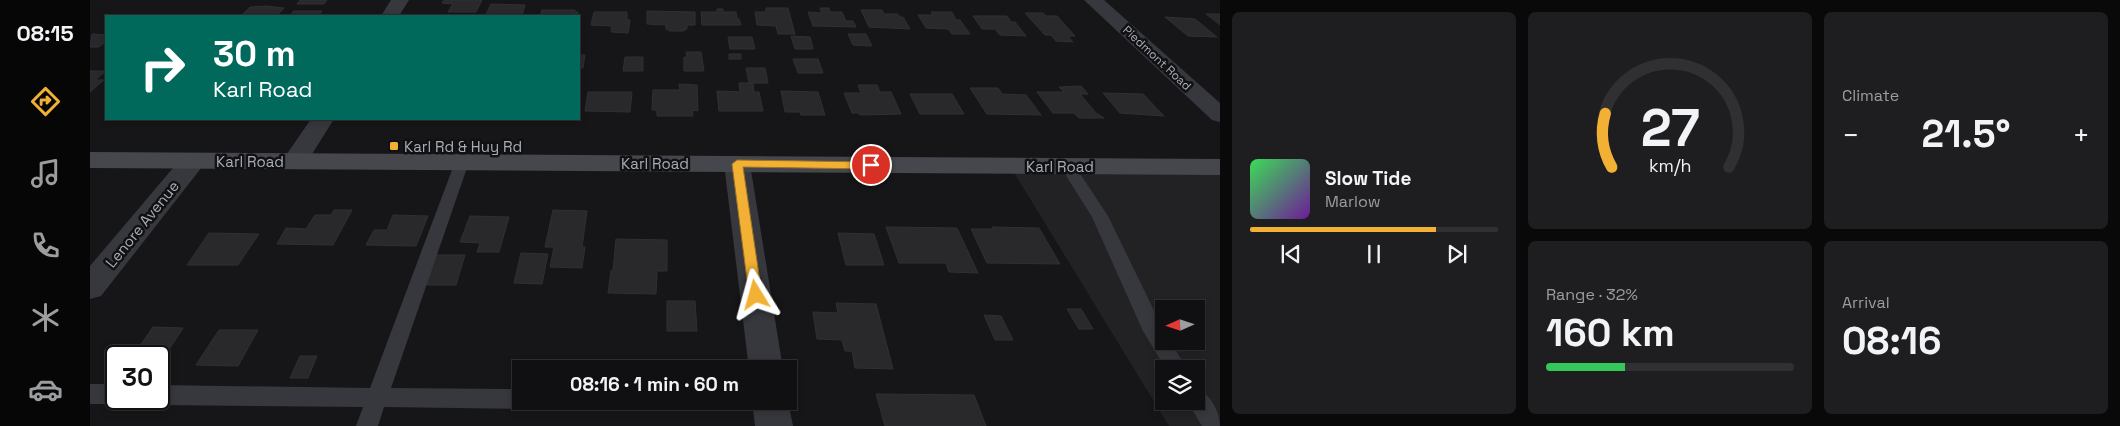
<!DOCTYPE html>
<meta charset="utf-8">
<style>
:root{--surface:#101012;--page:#1e1e20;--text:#f1f3f6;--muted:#9c9d9f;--line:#303032;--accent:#f2b134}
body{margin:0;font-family:"Space Grotesk",sans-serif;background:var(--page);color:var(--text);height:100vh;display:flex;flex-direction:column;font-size:19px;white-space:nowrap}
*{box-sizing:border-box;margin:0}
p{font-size:16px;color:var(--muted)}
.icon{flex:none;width:28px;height:28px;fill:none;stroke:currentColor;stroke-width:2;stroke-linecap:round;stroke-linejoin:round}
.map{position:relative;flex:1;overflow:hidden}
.sheet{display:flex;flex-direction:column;gap:12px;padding:12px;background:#09090a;width:900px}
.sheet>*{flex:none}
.banner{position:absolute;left:15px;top:15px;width:475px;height:105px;border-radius:0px;box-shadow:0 2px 8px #0003,0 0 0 1px var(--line);background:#00695c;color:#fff;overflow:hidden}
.needle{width:32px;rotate:267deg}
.controls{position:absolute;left:1065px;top:300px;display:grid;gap:10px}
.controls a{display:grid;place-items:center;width:50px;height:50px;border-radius:0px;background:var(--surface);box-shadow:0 2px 8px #0003,0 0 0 1px var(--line);font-size:25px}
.speed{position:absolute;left:15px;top:345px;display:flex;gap:10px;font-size:25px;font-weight:700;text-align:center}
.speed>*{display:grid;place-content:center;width:65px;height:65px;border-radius:50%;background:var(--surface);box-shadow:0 2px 8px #0003,0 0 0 1px var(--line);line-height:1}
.speed .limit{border:2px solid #111;border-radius:8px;background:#fff;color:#111}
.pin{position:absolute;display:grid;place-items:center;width:42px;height:42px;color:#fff;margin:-21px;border:2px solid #fff;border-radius:50%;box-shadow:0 1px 5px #0007}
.me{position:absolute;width:55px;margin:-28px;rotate:352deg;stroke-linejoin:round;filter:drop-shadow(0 0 4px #0008)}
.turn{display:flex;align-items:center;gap:18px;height:105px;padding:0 25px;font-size:22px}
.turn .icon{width:65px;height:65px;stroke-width:2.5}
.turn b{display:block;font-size:35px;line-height:42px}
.big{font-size:38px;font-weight:700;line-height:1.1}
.sheet .tile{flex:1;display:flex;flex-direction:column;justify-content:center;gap:8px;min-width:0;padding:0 18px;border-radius:8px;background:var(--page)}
.sheet .dial{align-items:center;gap:0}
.dial svg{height:130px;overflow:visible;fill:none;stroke:var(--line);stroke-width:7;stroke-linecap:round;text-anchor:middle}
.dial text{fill:var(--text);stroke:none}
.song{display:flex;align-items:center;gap:15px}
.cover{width:60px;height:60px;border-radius:8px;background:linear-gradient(135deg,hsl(130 70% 55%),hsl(280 70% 35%))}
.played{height:5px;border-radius:2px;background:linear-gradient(90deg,var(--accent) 75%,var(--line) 75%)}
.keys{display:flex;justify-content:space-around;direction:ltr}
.heat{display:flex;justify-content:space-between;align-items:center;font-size:28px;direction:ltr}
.charge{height:8px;border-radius:4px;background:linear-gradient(90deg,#34c759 32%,var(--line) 0)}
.sheet .tiles{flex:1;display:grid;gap:12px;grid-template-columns:repeat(3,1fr)}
.tile:first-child{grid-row:span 2}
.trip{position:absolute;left:422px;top:360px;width:285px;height:50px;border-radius:0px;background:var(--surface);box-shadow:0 2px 8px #0003,0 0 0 1px var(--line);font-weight:700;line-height:50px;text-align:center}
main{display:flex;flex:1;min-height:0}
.menu{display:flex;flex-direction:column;width:90px;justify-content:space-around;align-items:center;background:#060607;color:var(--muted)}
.menu .icon{width:35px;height:35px}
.menu .selected{color:var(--accent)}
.menu b{font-size:22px;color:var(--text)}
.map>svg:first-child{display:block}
</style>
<main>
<nav class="menu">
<b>08:15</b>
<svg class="icon selected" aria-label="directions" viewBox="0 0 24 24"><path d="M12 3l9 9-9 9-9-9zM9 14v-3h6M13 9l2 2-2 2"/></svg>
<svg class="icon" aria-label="music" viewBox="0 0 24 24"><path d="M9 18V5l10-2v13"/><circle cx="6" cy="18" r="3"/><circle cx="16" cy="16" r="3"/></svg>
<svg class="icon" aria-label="phone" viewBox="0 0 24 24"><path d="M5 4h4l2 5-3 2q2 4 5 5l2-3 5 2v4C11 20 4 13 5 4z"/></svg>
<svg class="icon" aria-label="climate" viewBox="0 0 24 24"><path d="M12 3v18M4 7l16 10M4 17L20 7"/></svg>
<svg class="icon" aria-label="car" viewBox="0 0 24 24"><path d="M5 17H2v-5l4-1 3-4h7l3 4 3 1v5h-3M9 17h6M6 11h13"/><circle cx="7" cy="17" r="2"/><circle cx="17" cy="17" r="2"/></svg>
</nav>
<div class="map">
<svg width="1130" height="426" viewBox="0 0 1130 426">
<rect width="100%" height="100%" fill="#161618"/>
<path fill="#222225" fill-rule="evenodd" d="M 920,166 L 1130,167 L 1130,426 L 1079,426 ZM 1074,309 L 1106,309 L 1106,341 L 1074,341 ZM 1074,369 L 1106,369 L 1106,401 L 1074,401 Z"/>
<path fill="#29292c" stroke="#303034" d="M 210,0 L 237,0 L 234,4 L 207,4 Z
M 354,0 L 392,0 L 386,12 L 358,12 L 363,4 L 352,3 Z
M 401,4 L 435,5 L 432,16 L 395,16 Z
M 176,6 L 194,8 L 186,16 L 151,16 L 160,7 Z
M 676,8 L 698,8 L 705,34 L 688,34 L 686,26 L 667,25 L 665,12 L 676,12 Z
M 730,8 L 739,8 L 740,12 L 752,12 L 756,21 L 763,21 L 766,27 L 723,26 L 718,12 L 732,13 Z
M 627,9 L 633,9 L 633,12 L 646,12 L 647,19 L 649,19 L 651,25 L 612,25 L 611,12 L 627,12 Z
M 452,10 L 485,10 L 485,12 L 488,12 L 487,16 L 450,16 Z
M 771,10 L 792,10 L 794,14 L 808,14 L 810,17 L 813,17 L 820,29 L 779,27 Z
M 204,11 L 232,11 L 228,16 L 199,16 Z
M 557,11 L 605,12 L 605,25 L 597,25 L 597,29 L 593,31 L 580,31 L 576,29 L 576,25 L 557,24 Z
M 504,12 L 537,12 L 537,20 L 540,20 L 538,33 L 521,32 L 522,26 L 501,25 Z
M 841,12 L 862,12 L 866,20 L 870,20 L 880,34 L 862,34 L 858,29 L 836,28 L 828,15 L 843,15 Z
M 935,13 L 953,13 L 956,16 L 967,16 L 985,36 L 978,36 L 983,42 L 966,41 L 961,35 L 955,35 Z
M 1116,14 L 1130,14 L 1130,25 Z
M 883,16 L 917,16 L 921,22 L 925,22 L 936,36 L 910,35 L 905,29 L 892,29 Z
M 1075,17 L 1105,19 L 1127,37 L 1098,36 Z
M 2,34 L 16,35 L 16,41 L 9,47 L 0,47 Z
M 758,34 L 776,34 L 782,46 L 763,45 Z
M 701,36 L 720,37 L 723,49 L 705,49 Z
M 638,37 L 662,37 L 665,49 L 640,49 Z
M 596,52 L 611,52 L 614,71 L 594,71 L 594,57 L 597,57 Z
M 639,54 L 651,54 L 651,59 L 639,59 Z
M 489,55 L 495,55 L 493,68 L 489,68 Z
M 535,57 L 553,57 L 553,71 L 533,71 Z
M 703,59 L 728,59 L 733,73 L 708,73 Z
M 656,68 L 675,68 L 678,83 L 659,83 Z
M 0,71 L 16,71 L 5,80 L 14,80 L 0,92 Z
M 649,83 L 663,83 L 664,92 L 669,92 L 673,111 L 629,111 L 627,91 L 650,92 Z
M 589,84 L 607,85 L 608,111 L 602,110 L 603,116 L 567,116 L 567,110 L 562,110 L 563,90 L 590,90 Z
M 768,85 L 787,85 L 790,92 L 801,92 L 811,114 L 770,115 L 769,113 L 762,113 L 754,93 L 771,93 Z
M 991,86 L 998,94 L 990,94 L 1006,113 L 1014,118 L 989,118 L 984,113 L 963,113 L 947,92 L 974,92 L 969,87 Z
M 880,88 L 908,88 L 912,94 L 936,95 L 951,115 L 897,114 Z
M 691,91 L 728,92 L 735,115 L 711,115 L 710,112 L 695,112 Z
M 498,92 L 542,92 L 540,112 L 495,111 Z
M 1013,93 L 1053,94 L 1074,116 L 1030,113 Z
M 820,94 L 862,94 L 874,114 L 830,114 Z
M 244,210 L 262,210 L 243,245 L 187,244 L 196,228 L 216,229 L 225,215 L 241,215 Z
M 463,210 L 497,211 L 492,247 L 495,247 L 492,268 L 460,267 L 464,247 L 455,247 Z
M 303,215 L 338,216 L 326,246 L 276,245 L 284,230 L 297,230 Z
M 380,216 L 419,217 L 409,252 L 387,252 L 390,243 L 370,242 Z
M 796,227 L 867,228 L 888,273 L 859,272 L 856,263 L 809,263 Z
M 902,227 L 949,228 L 970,264 L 897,263 L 881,229 L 903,229 Z
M 119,233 L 169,234 L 148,265 L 97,265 Z
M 748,233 L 784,234 L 794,265 L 756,265 Z
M 526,239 L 577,240 L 577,271 L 567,271 L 566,294 L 518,293 L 521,271 L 523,270 Z
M 431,253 L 458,254 L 452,284 L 424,283 Z
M 346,255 L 375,255 L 366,285 L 337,285 Z
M 577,301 L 605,301 L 607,331 L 577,331 Z
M 746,303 L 786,304 L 803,369 L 765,368 L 762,351 L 755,351 L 752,340 L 727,339 L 723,312 L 748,313 Z
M 977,309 L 991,309 L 1003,329 L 989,329 Z
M 894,315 L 911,316 L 923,340 L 905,340 Z
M 63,327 L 93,328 L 69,365 L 69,356 L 43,356 Z
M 129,330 L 168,330 L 148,366 L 106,365 Z
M 210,356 L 227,356 L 218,378 L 200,378 Z
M 786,394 L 884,395 L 896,426 L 795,426 Z"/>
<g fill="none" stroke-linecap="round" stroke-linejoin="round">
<path fill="#37383d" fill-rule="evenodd" d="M 372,157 L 377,159 L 379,162 L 301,388 L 431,389 L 431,401 L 441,401 L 438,406 L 431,409 L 294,407 L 288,426 L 266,426 L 273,407 L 69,405 L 62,402 L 60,399 L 69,399 L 69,385 L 280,388 L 365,162 L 367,159 Z
M 978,161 L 983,163 L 1018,216 L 1074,331 L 1074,341 L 1080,341 L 1097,369 L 1076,369 L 1053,331 L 1002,217 L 970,166 L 973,163 Z
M 0,384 L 26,384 L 26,399 L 34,399 L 33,401 L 26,404 L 0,404 Z
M 1106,388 C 1120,393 1130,412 1130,426 L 1112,426 L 1097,401 L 1106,401 Z"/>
<path fill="#37383d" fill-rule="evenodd" d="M 301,0 L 319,0 L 309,16 L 291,16 Z
M 994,0 L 1014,0 L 1130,103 L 1130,122 L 1122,120 Z
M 221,119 L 244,119 L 214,167 L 205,169 L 196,167 L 192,161 Z
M 103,153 L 112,155 L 116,161 L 112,167 L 11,296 L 0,299 L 0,266 L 94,155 Z
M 647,156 L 656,158 L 660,164 L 693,369 L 659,369 L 634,164 L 638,158 Z
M 662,401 L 698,401 L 703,426 L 665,426 Z"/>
<path fill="#45474d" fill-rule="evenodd" d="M 0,152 L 1130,159 L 1130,175 L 0,168 Z"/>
</g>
<path fill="#f2b134" stroke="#9d7322" d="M 647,160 L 781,162 L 786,165 L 781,169 L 653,167 L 672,295 L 670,299 L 666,301 L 661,299 L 659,295 L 642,164 Z"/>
<rect fill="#f2b134" stroke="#111113" stroke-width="2" x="299" y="141" width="10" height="10" rx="2.5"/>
<g text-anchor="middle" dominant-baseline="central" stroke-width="5" stroke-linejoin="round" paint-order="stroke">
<g font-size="12" fill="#a8adb8" stroke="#111113">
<text transform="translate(1067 58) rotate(43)">Piedmont Road</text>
</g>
<g font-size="15" fill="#a8adb8" stroke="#111113" text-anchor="start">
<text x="314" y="146">Karl Rd &amp; Huy Rd</text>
</g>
<g font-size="15" fill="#a8adb8" stroke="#111113">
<text x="160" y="161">Karl Road</text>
<text x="565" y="163">Karl Road</text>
<text x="970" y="166">Karl Road</text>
<text transform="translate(52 224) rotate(-51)">Lenore Avenue</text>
</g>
</g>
</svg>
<div class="controls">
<a><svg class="needle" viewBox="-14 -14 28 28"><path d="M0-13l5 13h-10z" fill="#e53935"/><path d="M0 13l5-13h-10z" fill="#9c9d9f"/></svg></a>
<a><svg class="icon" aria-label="layers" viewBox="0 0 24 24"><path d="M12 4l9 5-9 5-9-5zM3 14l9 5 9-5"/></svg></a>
</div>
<div class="speed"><div class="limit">30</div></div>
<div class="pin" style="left:781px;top:165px;background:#d93025"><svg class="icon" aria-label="arrive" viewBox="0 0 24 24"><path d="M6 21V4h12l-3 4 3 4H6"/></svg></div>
<svg class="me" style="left:666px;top:295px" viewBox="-20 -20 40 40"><path d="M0-17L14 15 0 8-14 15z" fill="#f2b134" stroke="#fff" stroke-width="4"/></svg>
<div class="trip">08:16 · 1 min · 60 m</div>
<div class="banner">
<div class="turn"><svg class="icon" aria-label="right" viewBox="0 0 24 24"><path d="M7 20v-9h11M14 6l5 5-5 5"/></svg><div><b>30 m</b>Karl Road</div></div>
</div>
</div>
<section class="sheet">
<div class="tiles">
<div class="tile">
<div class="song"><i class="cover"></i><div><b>Slow Tide</b><p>Marlow</p></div></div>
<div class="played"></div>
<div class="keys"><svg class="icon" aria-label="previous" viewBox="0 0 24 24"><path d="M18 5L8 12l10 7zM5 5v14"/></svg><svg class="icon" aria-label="pause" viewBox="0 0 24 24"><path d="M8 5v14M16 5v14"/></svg><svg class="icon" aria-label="next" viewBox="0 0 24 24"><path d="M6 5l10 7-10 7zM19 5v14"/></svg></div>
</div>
<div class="tile dial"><svg viewBox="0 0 100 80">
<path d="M14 69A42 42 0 1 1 86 69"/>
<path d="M14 69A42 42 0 0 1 10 36" stroke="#f2b134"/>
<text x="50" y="56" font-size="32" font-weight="700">27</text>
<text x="50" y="72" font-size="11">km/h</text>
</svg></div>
<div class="tile"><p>Climate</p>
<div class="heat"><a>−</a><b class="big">21.5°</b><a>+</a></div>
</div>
<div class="tile"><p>Range · 32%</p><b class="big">160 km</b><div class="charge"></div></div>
<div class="tile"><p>Arrival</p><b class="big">08:16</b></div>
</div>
</section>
</main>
